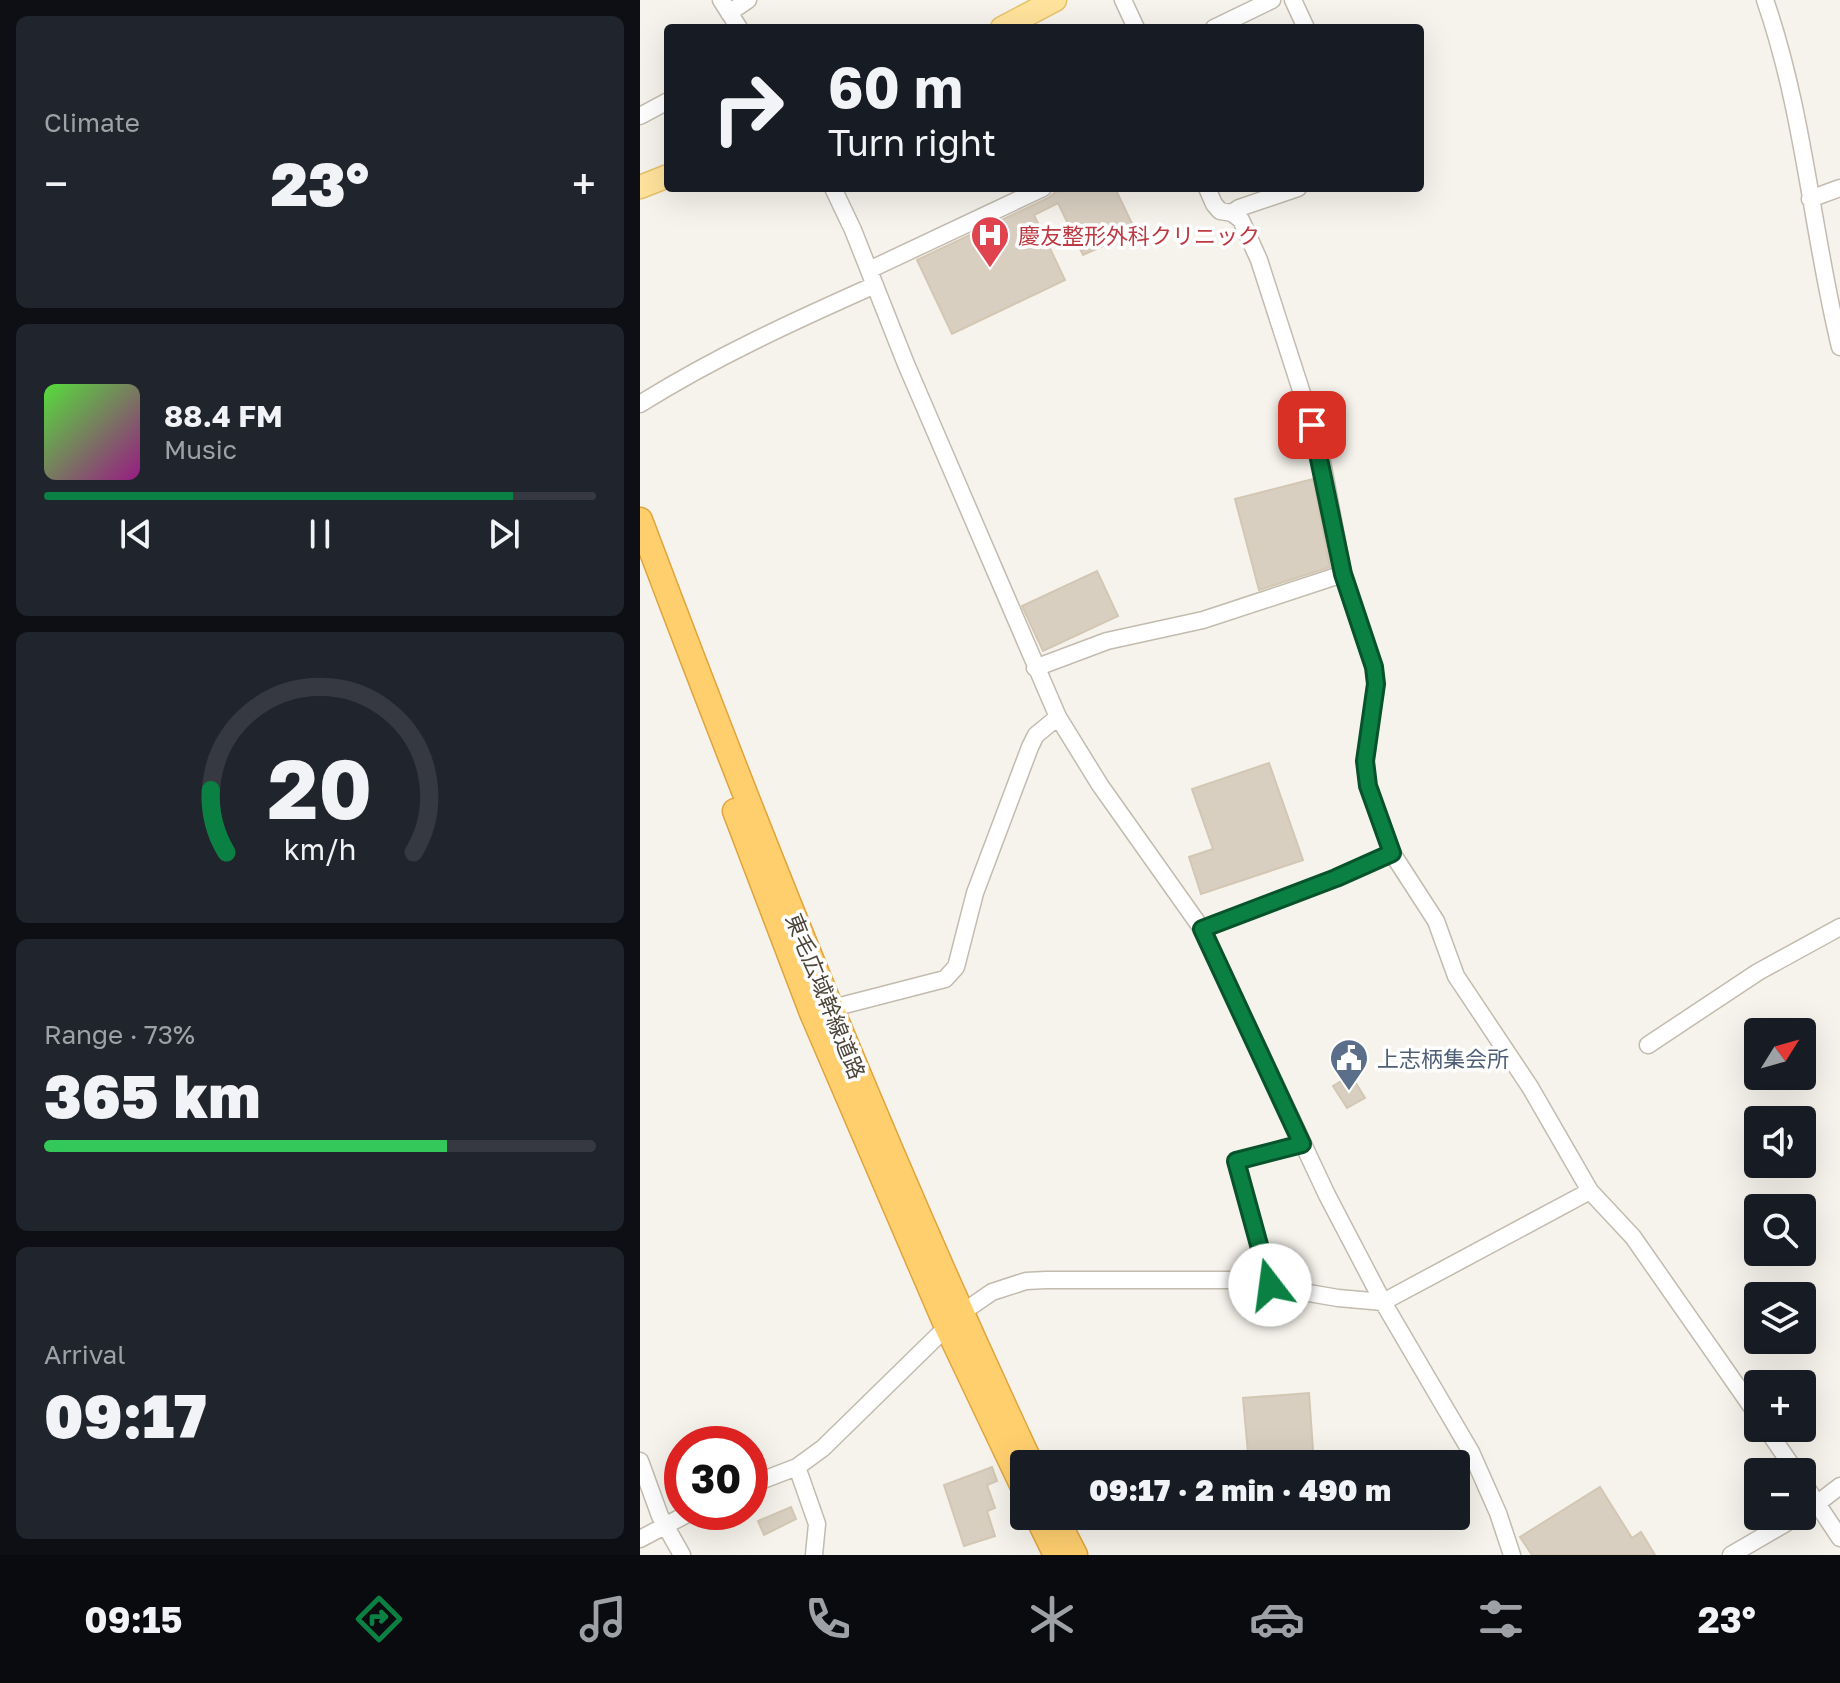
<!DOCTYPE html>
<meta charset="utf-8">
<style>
:root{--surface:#171b24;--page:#20242c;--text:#f1f3f6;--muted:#9ea1a6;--line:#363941;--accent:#0b8043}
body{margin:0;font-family:"Golos Text","Noto Sans JP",sans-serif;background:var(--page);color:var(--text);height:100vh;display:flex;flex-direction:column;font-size:30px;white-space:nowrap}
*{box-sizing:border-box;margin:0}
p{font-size:26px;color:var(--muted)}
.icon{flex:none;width:44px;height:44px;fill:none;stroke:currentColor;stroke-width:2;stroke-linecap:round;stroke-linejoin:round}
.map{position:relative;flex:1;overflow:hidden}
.drawer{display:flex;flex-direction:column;gap:16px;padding:16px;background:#0d0f14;width:640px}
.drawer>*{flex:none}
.guide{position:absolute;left:24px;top:24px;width:760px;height:168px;border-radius:8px;box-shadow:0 8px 32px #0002;background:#171b24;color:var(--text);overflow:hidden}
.needle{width:52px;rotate:53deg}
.buttons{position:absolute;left:1104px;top:1018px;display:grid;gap:16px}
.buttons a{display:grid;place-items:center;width:72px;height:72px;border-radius:8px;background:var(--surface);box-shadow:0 8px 32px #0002;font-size:40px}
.speed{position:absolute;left:24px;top:1426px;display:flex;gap:16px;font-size:40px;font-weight:700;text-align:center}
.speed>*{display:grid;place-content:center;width:104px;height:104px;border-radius:50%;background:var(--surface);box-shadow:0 8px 32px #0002;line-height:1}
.speed .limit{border:12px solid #d22;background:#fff;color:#111}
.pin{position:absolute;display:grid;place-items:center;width:68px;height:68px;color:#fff;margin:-34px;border-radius:16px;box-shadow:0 4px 12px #0006}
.me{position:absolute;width:88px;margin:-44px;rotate:345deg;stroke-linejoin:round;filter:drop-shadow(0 0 6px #0008)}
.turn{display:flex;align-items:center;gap:28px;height:168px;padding:0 32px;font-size:36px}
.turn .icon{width:104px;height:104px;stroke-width:2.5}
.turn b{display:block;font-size:56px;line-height:68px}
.big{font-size:60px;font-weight:800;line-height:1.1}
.drawer .card{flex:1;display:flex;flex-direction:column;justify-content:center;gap:12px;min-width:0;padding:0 28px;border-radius:12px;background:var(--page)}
.drawer .dial{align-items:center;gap:0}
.dial svg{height:208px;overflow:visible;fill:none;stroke:var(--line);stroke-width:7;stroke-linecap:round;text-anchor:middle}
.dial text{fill:var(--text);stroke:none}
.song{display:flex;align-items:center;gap:24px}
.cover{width:96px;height:96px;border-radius:12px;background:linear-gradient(135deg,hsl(110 70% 55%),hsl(310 70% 35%))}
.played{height:8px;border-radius:4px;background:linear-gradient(90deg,var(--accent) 85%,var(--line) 85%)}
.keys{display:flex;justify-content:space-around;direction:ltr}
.heat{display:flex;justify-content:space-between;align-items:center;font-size:44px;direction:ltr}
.charge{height:12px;border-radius:6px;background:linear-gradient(90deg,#34c759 73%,var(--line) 0)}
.trip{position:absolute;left:370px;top:1450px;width:460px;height:80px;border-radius:8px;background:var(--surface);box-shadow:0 8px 32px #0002;font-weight:800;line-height:80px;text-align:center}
.tab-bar{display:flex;height:128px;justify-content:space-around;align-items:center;background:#090b0e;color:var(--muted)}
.tab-bar .icon{width:56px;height:56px}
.tab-bar .on{color:var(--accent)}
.tab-bar b{font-size:36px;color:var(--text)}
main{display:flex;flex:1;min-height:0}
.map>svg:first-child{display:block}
</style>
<main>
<section class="drawer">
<div class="card"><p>Climate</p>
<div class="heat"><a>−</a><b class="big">23°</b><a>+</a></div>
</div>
<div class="card">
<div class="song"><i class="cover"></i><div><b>88.4 FM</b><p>Music</p></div></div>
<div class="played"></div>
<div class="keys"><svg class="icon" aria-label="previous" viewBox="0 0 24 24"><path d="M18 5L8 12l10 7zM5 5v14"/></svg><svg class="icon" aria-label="pause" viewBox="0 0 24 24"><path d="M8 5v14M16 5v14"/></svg><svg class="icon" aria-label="next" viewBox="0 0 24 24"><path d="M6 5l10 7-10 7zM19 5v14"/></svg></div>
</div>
<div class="card dial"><svg viewBox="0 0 100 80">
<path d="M14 69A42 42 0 1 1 86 69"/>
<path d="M14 69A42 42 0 0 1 8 45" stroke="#0b8043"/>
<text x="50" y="56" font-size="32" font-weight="700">20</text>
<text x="50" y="72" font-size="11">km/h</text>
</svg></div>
<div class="card"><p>Range · 73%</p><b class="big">365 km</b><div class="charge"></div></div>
<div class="card"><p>Arrival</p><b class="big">09:17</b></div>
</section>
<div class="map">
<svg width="1200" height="1555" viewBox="0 0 1200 1555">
<rect width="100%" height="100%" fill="#f6f3ec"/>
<path fill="#d8cfc1" stroke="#d3c7b4" stroke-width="2" d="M 421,188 L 475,188 L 498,236 L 479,246 L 476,240 L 443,255 L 418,203 L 394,215 L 425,280 L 312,334 L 277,260 L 408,198 Z
M 673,479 L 690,567 L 619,590 L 595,499 Z
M 457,571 L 478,616 L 403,651 L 382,606 Z
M 629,763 L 663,860 L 561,894 L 549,857 L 573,849 L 552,789 Z
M 711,1075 L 725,1098 L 707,1108 L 693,1086 Z
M 669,1393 L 674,1464 L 609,1464 L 603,1398 Z
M 352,1467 L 357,1481 L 347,1485 L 355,1508 L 347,1511 L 355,1536 L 324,1546 L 304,1485 Z
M 960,1487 L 992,1538 L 1001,1532 L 1015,1555 L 892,1555 L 880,1537 Z
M 151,1507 L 156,1519 L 124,1535 L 118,1521 Z"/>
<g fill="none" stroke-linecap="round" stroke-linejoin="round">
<defs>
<path id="minor" d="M 81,0 L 99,28
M 483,0 L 496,28
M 653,0 L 666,28
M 1125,0 C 1164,112 1172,232 1200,347
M 89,13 L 108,0
M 574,28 L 632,0
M 0,116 L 28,101
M 193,188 L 213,230 L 266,364 L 418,717 L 460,785 L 562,929 L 687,1195 L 743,1302 L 831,1452 L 858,1513 L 872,1555
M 567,188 L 574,204 L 580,211 L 592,213 L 601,220 L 619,260 L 679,446 L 703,574 L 734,667 L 736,684 L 725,761 L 728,786 L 752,853 L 796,921 L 816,976 L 890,1087 L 950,1191 L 993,1237 L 1118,1416
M 1170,199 L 1200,188
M 592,213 L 599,208 L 658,188
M 229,270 L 403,188
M 0,404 C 75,357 154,321 235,285
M 395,668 L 467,641 L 563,620 L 703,574
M 562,929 L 696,878 L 752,853
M 181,1011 L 305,979 L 316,967 L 335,893 L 390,747 L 396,735 L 418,717
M 1008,1045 L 1118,972 L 1200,927
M 630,1285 L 596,1161 L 662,1144
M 1126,1428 L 1156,1472
M 0,1461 L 20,1516 L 42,1555
M 157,1467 L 177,1524 L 174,1555
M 1162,1481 L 1200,1538
M 110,1485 L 157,1467 L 183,1448 L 320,1314 L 352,1292 L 386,1281 L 406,1280 L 593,1280 L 698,1298 L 743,1302 L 950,1191
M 1170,1509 L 1200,1486
M 0,1539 L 51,1512
M 1091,1555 L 1158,1516"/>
<path id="major" d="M 362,28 L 415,0
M 0,187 L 28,176"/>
<path id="highway" d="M 0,520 C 120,839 246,1155 391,1464
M 95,811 L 172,1013 L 307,1327 L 384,1489
M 397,1516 L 416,1555
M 415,1516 L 435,1555"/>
</defs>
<use href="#minor" stroke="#c2bbae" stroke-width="19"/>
<use href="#major" stroke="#e6c16a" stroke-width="25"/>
<use href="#highway" stroke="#e0a43c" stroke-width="27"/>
<use href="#minor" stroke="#fff" stroke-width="16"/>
<use href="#major" stroke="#ffe39c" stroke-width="22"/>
<use href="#highway" stroke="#ffcf6e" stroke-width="24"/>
</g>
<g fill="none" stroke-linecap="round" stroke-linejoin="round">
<defs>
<path id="route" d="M 630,1285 L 596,1161 L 662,1144 L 562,929 L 696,878 L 752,853 L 728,786 L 725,761 L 736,684 L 734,667 L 703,574 L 672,425"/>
</defs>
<use href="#route" stroke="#07532c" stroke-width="20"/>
<use href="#route" stroke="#0b8043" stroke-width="14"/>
</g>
<defs>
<symbol id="hospital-pin" viewBox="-11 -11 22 30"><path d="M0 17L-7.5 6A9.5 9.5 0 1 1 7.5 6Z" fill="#e0444e" stroke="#fff"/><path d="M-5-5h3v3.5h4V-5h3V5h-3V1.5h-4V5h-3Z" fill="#fff"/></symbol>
<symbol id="civic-pin" viewBox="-11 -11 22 30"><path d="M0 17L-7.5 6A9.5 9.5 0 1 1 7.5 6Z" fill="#5c6f8a" stroke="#fff"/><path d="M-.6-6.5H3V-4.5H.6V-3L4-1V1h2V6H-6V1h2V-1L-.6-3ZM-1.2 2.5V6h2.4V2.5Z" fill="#fff"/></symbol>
</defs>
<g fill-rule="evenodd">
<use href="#hospital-pin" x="328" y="213" width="44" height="60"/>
<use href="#civic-pin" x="687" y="1036" width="44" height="60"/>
</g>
<g text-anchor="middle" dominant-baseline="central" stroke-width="7" stroke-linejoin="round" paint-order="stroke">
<g font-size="22" fill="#be3a42" stroke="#fff" text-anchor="start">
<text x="378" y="235">慶友整形外科クリニック</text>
</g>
<g font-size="22" fill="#4b4439" stroke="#fff">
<text transform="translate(186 996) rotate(68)">東毛広域幹線道路</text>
</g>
<g font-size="22" fill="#4e5e75" stroke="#fff" text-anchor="start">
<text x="737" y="1058">上志柄集会所</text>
</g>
</g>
</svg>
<div class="buttons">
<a><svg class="needle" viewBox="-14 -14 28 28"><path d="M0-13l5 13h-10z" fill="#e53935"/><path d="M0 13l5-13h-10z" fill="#9ea1a6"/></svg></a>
<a><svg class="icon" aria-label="sound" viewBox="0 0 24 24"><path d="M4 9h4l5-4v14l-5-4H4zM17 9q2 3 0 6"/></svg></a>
<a><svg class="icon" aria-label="search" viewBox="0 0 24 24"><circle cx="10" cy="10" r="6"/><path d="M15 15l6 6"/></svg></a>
<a><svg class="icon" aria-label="layers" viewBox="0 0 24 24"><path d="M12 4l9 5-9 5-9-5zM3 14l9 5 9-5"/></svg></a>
<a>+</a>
<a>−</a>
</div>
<div class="speed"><div class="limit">30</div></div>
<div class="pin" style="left:672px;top:425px;background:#d93025"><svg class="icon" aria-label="arrive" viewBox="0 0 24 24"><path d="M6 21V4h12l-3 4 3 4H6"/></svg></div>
<svg class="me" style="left:630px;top:1285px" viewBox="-20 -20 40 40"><circle r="19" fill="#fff"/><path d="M0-13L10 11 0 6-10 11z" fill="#0b8043"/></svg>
<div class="trip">09:17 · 2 min · 490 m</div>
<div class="guide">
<div class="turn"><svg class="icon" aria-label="right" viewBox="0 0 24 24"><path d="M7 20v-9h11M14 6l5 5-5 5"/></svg><div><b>60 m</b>Turn right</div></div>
</div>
</div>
</main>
<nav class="tab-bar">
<b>09:15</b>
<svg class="icon on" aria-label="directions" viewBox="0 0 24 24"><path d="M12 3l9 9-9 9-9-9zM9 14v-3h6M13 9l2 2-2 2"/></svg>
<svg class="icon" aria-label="music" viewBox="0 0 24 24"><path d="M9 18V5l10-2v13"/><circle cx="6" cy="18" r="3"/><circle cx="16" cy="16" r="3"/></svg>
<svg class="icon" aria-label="phone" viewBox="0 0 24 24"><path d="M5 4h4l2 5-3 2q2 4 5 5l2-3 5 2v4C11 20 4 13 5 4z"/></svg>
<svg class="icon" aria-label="climate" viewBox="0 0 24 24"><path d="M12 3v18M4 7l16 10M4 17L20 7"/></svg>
<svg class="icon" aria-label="car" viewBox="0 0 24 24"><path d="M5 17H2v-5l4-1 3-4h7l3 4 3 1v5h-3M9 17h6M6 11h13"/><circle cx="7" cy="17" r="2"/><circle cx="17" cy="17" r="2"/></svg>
<svg class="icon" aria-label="filters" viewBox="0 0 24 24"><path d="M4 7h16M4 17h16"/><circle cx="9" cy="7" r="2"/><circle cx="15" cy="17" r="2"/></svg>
<b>23°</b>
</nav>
